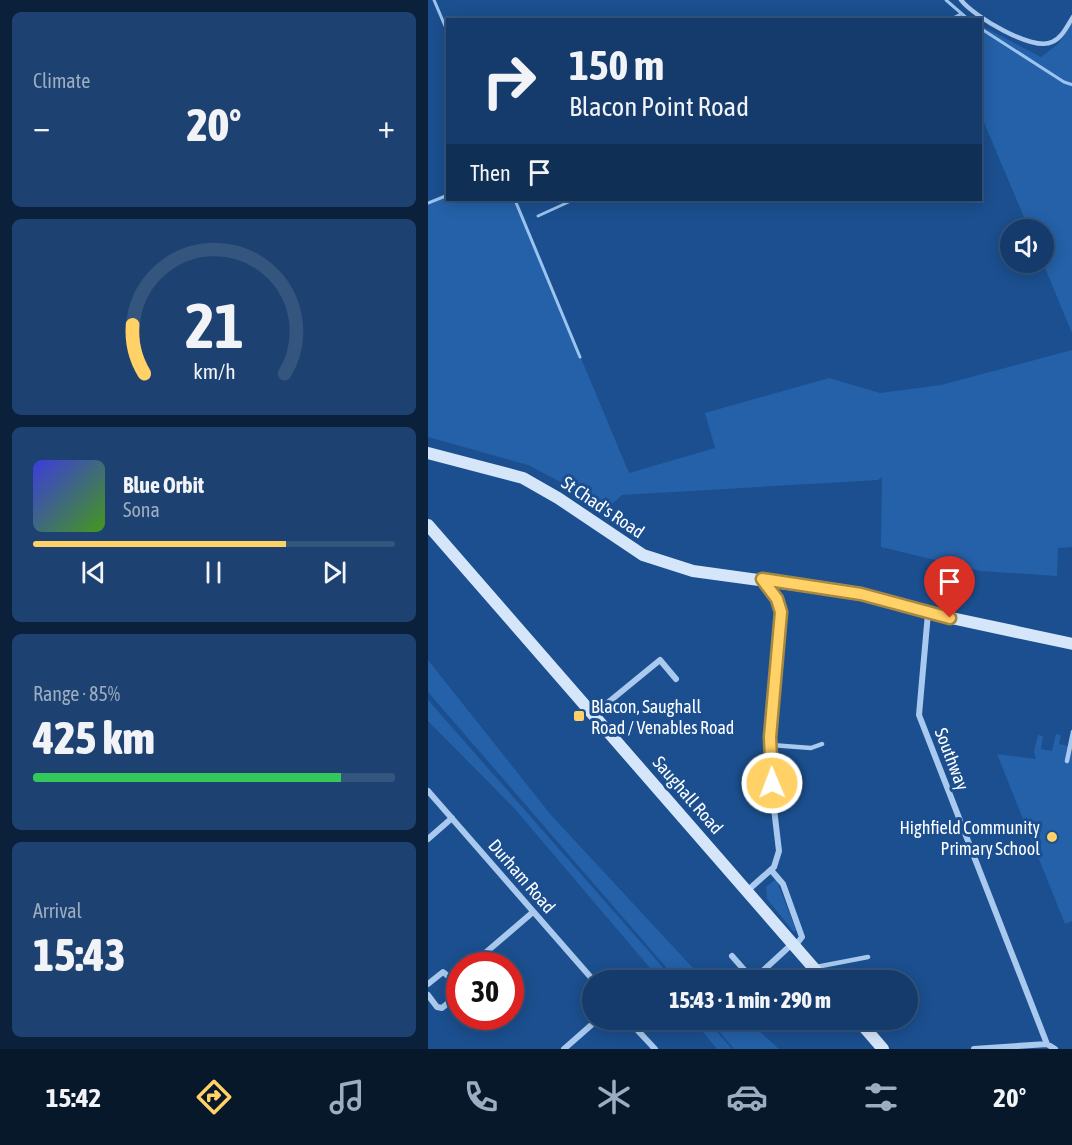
<!DOCTYPE html>
<meta charset="utf-8">
<style>
:root{--surface:#143b6b;--page:#1d4271;--text:#f1f3f6;--muted:#9dadc1;--line:#33557e;--accent:#ffd166}
body{margin:0;font-family:"Asap Condensed",sans-serif;background:var(--page);color:var(--text);height:100vh;display:flex;flex-direction:column;font-size:22px;white-space:nowrap}
*{box-sizing:border-box;margin:0}
p{font-size:20px;color:var(--muted)}
.icon{flex:none;width:33px;height:33px;fill:none;stroke:currentColor;stroke-width:2;stroke-linecap:round;stroke-linejoin:round}
.map{position:relative;flex:1;overflow:hidden}
.panel{display:flex;flex-direction:column;gap:12px;padding:12px;background:#0b203b;width:428px}
.panel>*{flex:none}
.banner{position:absolute;left:18px;top:18px;width:536px;height:183px;border-radius:0px;box-shadow:0 3px 15px #0003,0 0 0 2px var(--line);background:#143b6b;color:var(--text);overflow:hidden}
.buttons{position:absolute;left:572px;top:219px;display:grid;gap:12px}
.buttons a{display:grid;place-items:center;width:54px;height:54px;border-radius:50%;background:var(--surface);box-shadow:0 3px 15px #0003,0 0 0 2px var(--line);font-size:30px}
.speed{position:absolute;left:18px;top:952px;display:flex;gap:12px;font-size:30px;font-weight:700;text-align:center}
.speed>*{display:grid;place-content:center;width:78px;height:78px;border-radius:50%;background:var(--surface);box-shadow:0 3px 15px #0003,0 0 0 2px var(--line);line-height:1}
.speed .limit{border:9px solid #d22;background:#fff;color:#111}
.pin{position:absolute;display:grid;place-items:center;width:51px;height:51px;color:#fff;margin:-62px -26px;border-radius:50% 50% 50% 0;rotate:-45deg;box-shadow:0 0 6px #0007}
.pin .icon{rotate:45deg}
.me{position:absolute;width:66px;margin:-33px;rotate:359deg;stroke-linejoin:round;filter:drop-shadow(0 0 4px #0008)}
.turn{display:flex;align-items:center;gap:21px;height:126px;padding:0 24px;font-size:27px}
.turn .icon{width:78px;height:78px;stroke-width:2.5}
.turn b{display:block;font-size:42px;line-height:51px}
.then{display:flex;align-items:center;height:57px;padding:0 24px;background:#0003;gap:12px;font-size:22px}
.big{font-size:45px;font-weight:800;line-height:1.1}
.panel .card{flex:1;display:flex;flex-direction:column;justify-content:center;gap:9px;min-width:0;padding:0 21px;border-radius:9px;background:var(--page)}
.panel .dial{align-items:center;gap:0}
.dial svg{height:156px;overflow:visible;fill:none;stroke:var(--line);stroke-width:7;stroke-linecap:round;text-anchor:middle}
.dial text{fill:var(--text);stroke:none}
.song{display:flex;align-items:center;gap:18px}
.cover{width:72px;height:72px;border-radius:9px;background:linear-gradient(135deg,hsl(240 70% 55%),hsl(100 70% 35%))}
.played{height:6px;border-radius:3px;background:linear-gradient(90deg,var(--accent) 70%,var(--line) 70%)}
.keys{display:flex;justify-content:space-around;direction:ltr}
.heat{display:flex;justify-content:space-between;align-items:center;font-size:33px;direction:ltr}
.charge{height:9px;border-radius:4px;background:linear-gradient(90deg,#34c759 85%,var(--line) 0)}
.trip{position:absolute;left:154px;top:970px;width:336px;height:60px;border-radius:30px;background:var(--surface);box-shadow:0 3px 15px #0003,0 0 0 2px var(--line);font-weight:800;line-height:60px;text-align:center}
.menu{display:flex;height:96px;justify-content:space-around;align-items:center;background:#08182b;color:var(--muted)}
.menu .icon{width:42px;height:42px}
.menu .selected{color:var(--accent)}
.menu b{font-size:27px;color:var(--text)}
main{display:flex;flex:1;min-height:0}
.map>svg:first-child{display:block}
</style>
<main>
<section class="panel">
<div class="card"><p>Climate</p>
<div class="heat"><a>−</a><b class="big">20°</b><a>+</a></div>
</div>
<div class="card dial"><svg viewBox="0 0 100 80">
<path d="M14 69A42 42 0 1 1 86 69"/>
<path d="M14 69A42 42 0 0 1 8 44" stroke="#ffd166"/>
<text x="50" y="56" font-size="32" font-weight="700">21</text>
<text x="50" y="72" font-size="11">km/h</text>
</svg></div>
<div class="card">
<div class="song"><i class="cover"></i><div><b>Blue Orbit</b><p>Sona</p></div></div>
<div class="played"></div>
<div class="keys"><svg class="icon" aria-label="previous" viewBox="0 0 24 24"><path d="M18 5L8 12l10 7zM5 5v14"/></svg><svg class="icon" aria-label="pause" viewBox="0 0 24 24"><path d="M8 5v14M16 5v14"/></svg><svg class="icon" aria-label="next" viewBox="0 0 24 24"><path d="M6 5l10 7-10 7zM19 5v14"/></svg></div>
</div>
<div class="card"><p>Range · 85%</p><b class="big">425 km</b><div class="charge"></div></div>
<div class="card"><p>Arrival</p><b class="big">15:43</b></div>
</section>
<div class="map">
<svg width="645" height="1049" viewBox="0 0 645 1049">
<rect width="100%" height="100%" fill="#1b4f8f"/>
<path fill="#2461a8" d="M 644,23 L 644,333 L 615,263 L 615,230 L 601,229 L 552,113 L 552,25 L 613,57 L 630,44 Z
M 19,195 L 20,200 L 87,200 L 201,473 L 287,448 L 277,413 L 401,378 L 452,393 L 513,385 L 644,350 L 644,547 L 630,548 L 629,576 L 552,571 L 453,547 L 454,477 L 450,480 L 194,495 L 174,513 L 159,496 L 100,465 L 0,437 L 0,203 Z
M 0,660 L 123,815 L 277,981 L 250,981 L 0,692 Z
M 0,700 L 225,956 L 246,981 L 233,981 L 86,808 L 0,721 Z
M 628,734 L 633,735 L 631,744 L 644,747 L 644,921 L 637,924 L 569,754 L 608,759 L 606,751 L 610,735 L 615,736 L 613,749 L 624,751 Z
M 348,879 L 368,930 L 366,932 L 339,899 L 338,887 Z
M 265,1020 L 279,1020 L 304,1049 L 289,1049 Z
M 282,1020 L 319,1020 L 351,1049 L 306,1049 Z"/>
<g fill="none" stroke-linecap="round" stroke-linejoin="round">
<path stroke="#9cc4f0" stroke-width="3" d="M 6,0 L 20,33
M 518,0 L 541,20
M 521,20 L 533,14
M 552,28 L 636,82 L 645,85
M 87,200 L 152,357
M 0,203 L 20,195
M 110,216 L 145,200"/>
<path stroke="#a9c9ee" stroke-width="4.5" d="M 533,0 C 545,16 605,52 624,42 C 634,38 639,26 645,17
M 343,745 L 383,748 L 394,744
M 639,761 L 645,732
M 388,967 L 440,957"/>
<path stroke="#a9c9ee" stroke-width="6" d="M 500,613 L 491,715 L 619,1044
M 166,714 L 232,660 L 248,679
M 0,791 L 166,981
M 0,839 L 24,818
M 343,870 L 355,884 L 374,937 L 367,946
M 319,891 L 346,867 L 351,851 L 343,783 L 342,737 L 353,612 L 349,599 L 336,582
M 304,956 L 326,981
M 42,966 L 105,912
M 325,980 L 364,944
M 0,984 L 15,972 L 25,980 L 32,990
M 0,995 L 9,1007 L 14,1008 L 32,993
M 200,1020 L 227,1049
M 136,1049 L 169,1020
M 546,1049 L 619,1044 L 627,1049"/>
<path stroke="#d6e6fa" stroke-width="12" d="M 0,453 L 95,478 L 130,498 L 215,555 L 265,571 L 433,594 L 500,613 L 645,644
M 0,525 L 397,981
M 430,1020 L 455,1049"/>
</g>
<g fill="none" stroke-linecap="round" stroke-linejoin="round">
<defs>
<path id="route" d="M 344,783 L 342,737 L 353,612 L 349,599 L 334,579 L 433,594 L 522,618"/>
</defs>
<use href="#route" stroke="#a68842" stroke-width="15"/>
<use href="#route" stroke="#ffd166" stroke-width="10"/>
</g>
<g fill="#ffd166" stroke="#1b4f8f" stroke-width="2">
<rect x="145" y="710" width="12" height="12" rx="3"/>
<circle cx="624" cy="837" r="6"/>
</g>
<g text-anchor="middle" dominant-baseline="central" stroke-width="6" stroke-linejoin="round" paint-order="stroke">
<g font-size="18" fill="#fff" stroke="#1b4f8f">
<text transform="translate(175 507) rotate(34)">St Chad's Road</text>
<text transform="translate(524 759) rotate(69)">Southway</text>
<text transform="translate(260 795) rotate(49)">Saughall Road</text>
<text transform="translate(94 876) rotate(49)">Durham Road</text>
</g>
<g font-size="18" fill="#fff" stroke="#1b4f8f" text-anchor="start">
<text x="163" y="706">Blacon, Saughall<tspan x="163" dy="21">Road / Venables Road</tspan></text>
<text x="612" y="827" text-anchor="end">Highfield Community<tspan x="612" dy="21">Primary School</tspan></text>
</g>
</g>
</svg>
<div class="buttons">
<a><svg class="icon" aria-label="sound" viewBox="0 0 24 24"><path d="M4 9h4l5-4v14l-5-4H4zM17 9q2 3 0 6"/></svg></a>
</div>
<div class="speed"><div class="limit">30</div></div>
<div class="pin" style="left:522px;top:618px;background:#d93025"><svg class="icon" aria-label="arrive" viewBox="0 0 24 24"><path d="M6 21V4h12l-3 4 3 4H6"/></svg></div>
<svg class="me" style="left:344px;top:783px" viewBox="-20 -20 40 40"><circle r="17" fill="#ffd166" stroke="#fff" stroke-width="3"/><path d="M0-11L8 9 0 5-8 9z" fill="#fff"/></svg>
<div class="trip">15:43 · 1 min · 290 m</div>
<div class="banner">
<div class="turn"><svg class="icon" aria-label="right" viewBox="0 0 24 24"><path d="M7 20v-9h11M14 6l5 5-5 5"/></svg><div><b>150 m</b>Blacon Point Road</div></div>
<div class="then">Then<svg class="icon" aria-label="arrive" viewBox="0 0 24 24"><path d="M6 21V4h12l-3 4 3 4H6"/></svg></div>
</div>
</div>
</main>
<nav class="menu">
<b>15:42</b>
<svg class="icon selected" aria-label="directions" viewBox="0 0 24 24"><path d="M12 3l9 9-9 9-9-9zM9 14v-3h6M13 9l2 2-2 2"/></svg>
<svg class="icon" aria-label="music" viewBox="0 0 24 24"><path d="M9 18V5l10-2v13"/><circle cx="6" cy="18" r="3"/><circle cx="16" cy="16" r="3"/></svg>
<svg class="icon" aria-label="phone" viewBox="0 0 24 24"><path d="M5 4h4l2 5-3 2q2 4 5 5l2-3 5 2v4C11 20 4 13 5 4z"/></svg>
<svg class="icon" aria-label="climate" viewBox="0 0 24 24"><path d="M12 3v18M4 7l16 10M4 17L20 7"/></svg>
<svg class="icon" aria-label="car" viewBox="0 0 24 24"><path d="M5 17H2v-5l4-1 3-4h7l3 4 3 1v5h-3M9 17h6M6 11h13"/><circle cx="7" cy="17" r="2"/><circle cx="17" cy="17" r="2"/></svg>
<svg class="icon" aria-label="filters" viewBox="0 0 24 24"><path d="M4 7h16M4 17h16"/><circle cx="9" cy="7" r="2"/><circle cx="15" cy="17" r="2"/></svg>
<b>20°</b>
</nav>
